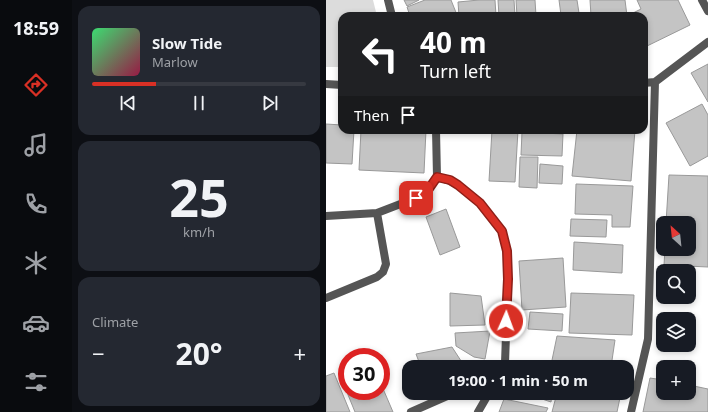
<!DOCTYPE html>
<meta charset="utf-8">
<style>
:root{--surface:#171b24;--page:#242831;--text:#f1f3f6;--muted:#9ea1a6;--line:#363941;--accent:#d93025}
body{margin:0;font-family:"Noto Sans",sans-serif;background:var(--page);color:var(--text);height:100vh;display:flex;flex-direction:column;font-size:15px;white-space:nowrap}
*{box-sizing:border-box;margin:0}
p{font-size:13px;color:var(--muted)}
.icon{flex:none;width:22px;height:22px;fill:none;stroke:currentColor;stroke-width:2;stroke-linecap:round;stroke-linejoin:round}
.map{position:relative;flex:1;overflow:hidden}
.drawer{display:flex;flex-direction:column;gap:6px;padding:6px;background:#0d0f14;width:254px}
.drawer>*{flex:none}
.hud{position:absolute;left:12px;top:12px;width:310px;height:122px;border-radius:12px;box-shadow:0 2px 6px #0003;background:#202124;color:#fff;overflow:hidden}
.needle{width:26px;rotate:333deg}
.tools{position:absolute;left:330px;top:216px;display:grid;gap:8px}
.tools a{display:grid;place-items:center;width:40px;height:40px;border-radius:8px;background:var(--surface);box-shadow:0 2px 6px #0003;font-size:20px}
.speed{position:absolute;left:12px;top:348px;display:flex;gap:8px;font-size:20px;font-weight:700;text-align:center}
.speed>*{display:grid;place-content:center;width:52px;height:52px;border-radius:50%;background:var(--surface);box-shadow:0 2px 6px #0003;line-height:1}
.speed .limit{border:6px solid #d22;background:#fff;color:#111}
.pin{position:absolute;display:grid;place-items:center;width:34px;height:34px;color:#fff;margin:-17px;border-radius:8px;box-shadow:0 2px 6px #0006}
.me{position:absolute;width:44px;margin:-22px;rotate:2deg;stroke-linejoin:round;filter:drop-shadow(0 0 3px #0008)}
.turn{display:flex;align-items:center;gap:14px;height:84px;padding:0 16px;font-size:18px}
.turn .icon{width:52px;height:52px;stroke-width:2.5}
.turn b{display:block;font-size:28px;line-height:34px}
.then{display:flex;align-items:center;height:38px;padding:0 16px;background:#0003;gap:8px;font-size:15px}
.big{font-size:30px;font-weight:700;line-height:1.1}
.drawer .widget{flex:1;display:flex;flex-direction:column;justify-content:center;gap:6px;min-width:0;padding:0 14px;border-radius:12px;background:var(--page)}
.drawer .dial{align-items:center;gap:0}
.dial b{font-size:52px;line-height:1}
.song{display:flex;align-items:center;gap:12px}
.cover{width:48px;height:48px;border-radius:6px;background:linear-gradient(135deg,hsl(140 70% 55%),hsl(340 70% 35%))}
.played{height:4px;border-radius:2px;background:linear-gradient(90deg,var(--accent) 30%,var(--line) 30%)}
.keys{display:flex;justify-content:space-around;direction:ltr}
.heat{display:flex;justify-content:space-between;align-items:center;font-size:22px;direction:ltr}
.trip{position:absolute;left:76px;top:360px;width:232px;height:40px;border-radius:12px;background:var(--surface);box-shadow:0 2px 6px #0003;font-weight:700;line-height:40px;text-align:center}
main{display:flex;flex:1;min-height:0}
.menu{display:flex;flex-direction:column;width:72px;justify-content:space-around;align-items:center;background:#090b0e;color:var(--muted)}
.menu .icon{width:28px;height:28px}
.menu .current{color:var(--accent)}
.menu b{font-size:18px;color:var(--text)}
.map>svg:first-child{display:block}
</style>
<main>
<nav class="menu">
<b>18:59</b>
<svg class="icon current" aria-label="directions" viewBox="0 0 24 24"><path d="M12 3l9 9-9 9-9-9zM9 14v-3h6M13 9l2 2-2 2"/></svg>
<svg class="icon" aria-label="music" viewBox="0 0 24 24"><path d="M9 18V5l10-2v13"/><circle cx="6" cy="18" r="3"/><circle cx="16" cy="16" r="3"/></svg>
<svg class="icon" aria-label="phone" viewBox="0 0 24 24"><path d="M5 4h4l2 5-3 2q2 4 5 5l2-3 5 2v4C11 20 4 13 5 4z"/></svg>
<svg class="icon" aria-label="climate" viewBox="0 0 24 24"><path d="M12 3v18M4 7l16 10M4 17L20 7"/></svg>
<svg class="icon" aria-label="car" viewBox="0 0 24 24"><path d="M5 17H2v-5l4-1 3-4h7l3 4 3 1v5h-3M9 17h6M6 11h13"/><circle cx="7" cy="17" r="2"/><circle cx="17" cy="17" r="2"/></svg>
<svg class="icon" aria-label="filters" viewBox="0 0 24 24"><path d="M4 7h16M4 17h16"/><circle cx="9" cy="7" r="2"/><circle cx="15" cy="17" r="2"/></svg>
</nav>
<section class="drawer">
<div class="widget">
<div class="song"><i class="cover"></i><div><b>Slow Tide</b><p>Marlow</p></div></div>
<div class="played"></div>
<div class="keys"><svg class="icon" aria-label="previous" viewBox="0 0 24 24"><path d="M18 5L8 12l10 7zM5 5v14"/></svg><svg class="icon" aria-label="pause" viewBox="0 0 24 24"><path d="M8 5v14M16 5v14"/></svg><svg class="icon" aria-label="next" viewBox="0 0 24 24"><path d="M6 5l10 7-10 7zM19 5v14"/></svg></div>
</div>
<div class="widget dial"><b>25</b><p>km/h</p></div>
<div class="widget"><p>Climate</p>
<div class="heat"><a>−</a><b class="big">20°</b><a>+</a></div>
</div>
</section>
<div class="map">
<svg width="382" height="412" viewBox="0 0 382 412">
<rect width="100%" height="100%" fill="#fff"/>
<path fill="#dcdcdc" d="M 0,0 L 47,0 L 51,16 L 16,16 L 16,67 L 0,67 Z"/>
<path fill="#c4c4c4" stroke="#999" d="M 78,0 L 93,0 L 81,6 Z
M 99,0 L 125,0 L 131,15 L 128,16 L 84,16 L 81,7 Z
M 153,0 L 169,0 L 170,16 L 133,16 L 132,2 Z
M 172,0 L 188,0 L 189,16 L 173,16 Z
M 190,0 L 209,0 L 210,16 L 191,16 Z
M 233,0 L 251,0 L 253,13 L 235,15 Z
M 264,0 L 299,0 L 301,16 L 265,16 Z
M 311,0 L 352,0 L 364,25 L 321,46 L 318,41 L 318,16 L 306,16 L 305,14 L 315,9 Z
M 382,64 L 382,102 L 365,73 Z
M 376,104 L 382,115 L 382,156 L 364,166 L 340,123 Z
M 0,124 L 16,125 L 16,130 L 28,130 L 26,164 L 0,163 Z
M 35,130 L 100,130 L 98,173 L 33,170 Z
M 166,130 L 192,130 L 189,182 L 163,181 Z
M 251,130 L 309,130 L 305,181 L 246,176 Z
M 196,132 L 237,134 L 236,156 L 195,155 Z
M 194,157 L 212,157 L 211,188 L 193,187 Z
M 214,164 L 237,166 L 236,184 L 213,183 Z
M 343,175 L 382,176 L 382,267 L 338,265 L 339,249 L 363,249 L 363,223 L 340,223 Z
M 250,184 L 307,186 L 304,227 L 286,227 L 286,215 L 249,214 Z
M 120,209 L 134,247 L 114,255 L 100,217 Z
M 245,219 L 281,220 L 280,237 L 244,236 Z
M 248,242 L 297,245 L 296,273 L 247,270 Z
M 237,258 L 240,307 L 196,310 L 193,261 Z
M 124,293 L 155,296 L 159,325 L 124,326 Z
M 245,293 L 308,295 L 306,335 L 243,333 Z
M 204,312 L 237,314 L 236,331 L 202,329 Z
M 164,331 L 159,359 L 148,357 L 130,346 L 129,333 Z
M 231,336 L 289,340 L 285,367 L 232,367 L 225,365 Z
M 126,347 L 139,367 L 95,367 L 90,354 Z
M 199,362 L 222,367 L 197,367 Z
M 8,373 L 24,412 L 0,412 L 0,376 Z
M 21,378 L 21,391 L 55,391 L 55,384 L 67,412 L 29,412 L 16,380 Z
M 324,378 L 337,380 L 337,393 L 363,393 L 363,385 L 382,389 L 382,412 L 317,412 Z
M 198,393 L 226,393 L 225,402 Z
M 231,393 L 295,393 L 291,412 L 226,412 Z
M 178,399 L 222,408 L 220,412 L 173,412 Z"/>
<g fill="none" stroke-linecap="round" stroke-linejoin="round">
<path stroke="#555" stroke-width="8" d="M 62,0 L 66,16
M 376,0 L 382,11
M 329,82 L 382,42
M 318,83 L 329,82
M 0,84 L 16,85
M 110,130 L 111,177 L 124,181 L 132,185 L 154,203 L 176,231 L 181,251 L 182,279 L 179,363 L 177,367
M 0,216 L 51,213 L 90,198 L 102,190 L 111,177
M 0,298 L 51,277 L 57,272 L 60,264 L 51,213
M 85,412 L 128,393
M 152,412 L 163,393
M 305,412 L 322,339 L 329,82"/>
</g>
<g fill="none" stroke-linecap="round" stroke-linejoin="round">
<defs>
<path id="route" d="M 90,198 L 102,190 L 111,177 L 124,180 L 132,185 L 154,203 L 176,231 L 181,251 L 182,279 L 180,321"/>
</defs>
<use href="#route" stroke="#8d1f18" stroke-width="10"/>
<use href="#route" stroke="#d93025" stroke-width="7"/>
</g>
</svg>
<div class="tools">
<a><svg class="needle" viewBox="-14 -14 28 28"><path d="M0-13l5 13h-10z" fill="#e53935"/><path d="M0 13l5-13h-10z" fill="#9ea1a6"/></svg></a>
<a><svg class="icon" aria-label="search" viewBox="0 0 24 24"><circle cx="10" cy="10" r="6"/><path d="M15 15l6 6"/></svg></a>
<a><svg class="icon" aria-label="layers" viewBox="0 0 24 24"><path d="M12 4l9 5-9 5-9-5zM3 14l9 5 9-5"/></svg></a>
<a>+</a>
</div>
<div class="speed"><div class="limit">30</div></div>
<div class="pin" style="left:90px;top:198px;background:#d93025"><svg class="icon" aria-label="arrive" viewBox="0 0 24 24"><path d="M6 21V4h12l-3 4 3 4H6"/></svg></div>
<svg class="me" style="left:180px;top:321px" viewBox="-20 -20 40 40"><circle r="17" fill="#d93025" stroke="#fff" stroke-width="3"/><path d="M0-11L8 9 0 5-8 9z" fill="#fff"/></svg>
<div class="trip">19:00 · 1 min · 50 m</div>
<div class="hud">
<div class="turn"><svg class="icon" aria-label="left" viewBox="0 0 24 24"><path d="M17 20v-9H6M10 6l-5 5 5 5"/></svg><div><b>40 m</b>Turn left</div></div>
<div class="then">Then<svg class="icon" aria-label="arrive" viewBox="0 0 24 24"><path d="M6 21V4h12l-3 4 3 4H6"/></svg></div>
</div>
</div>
</main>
